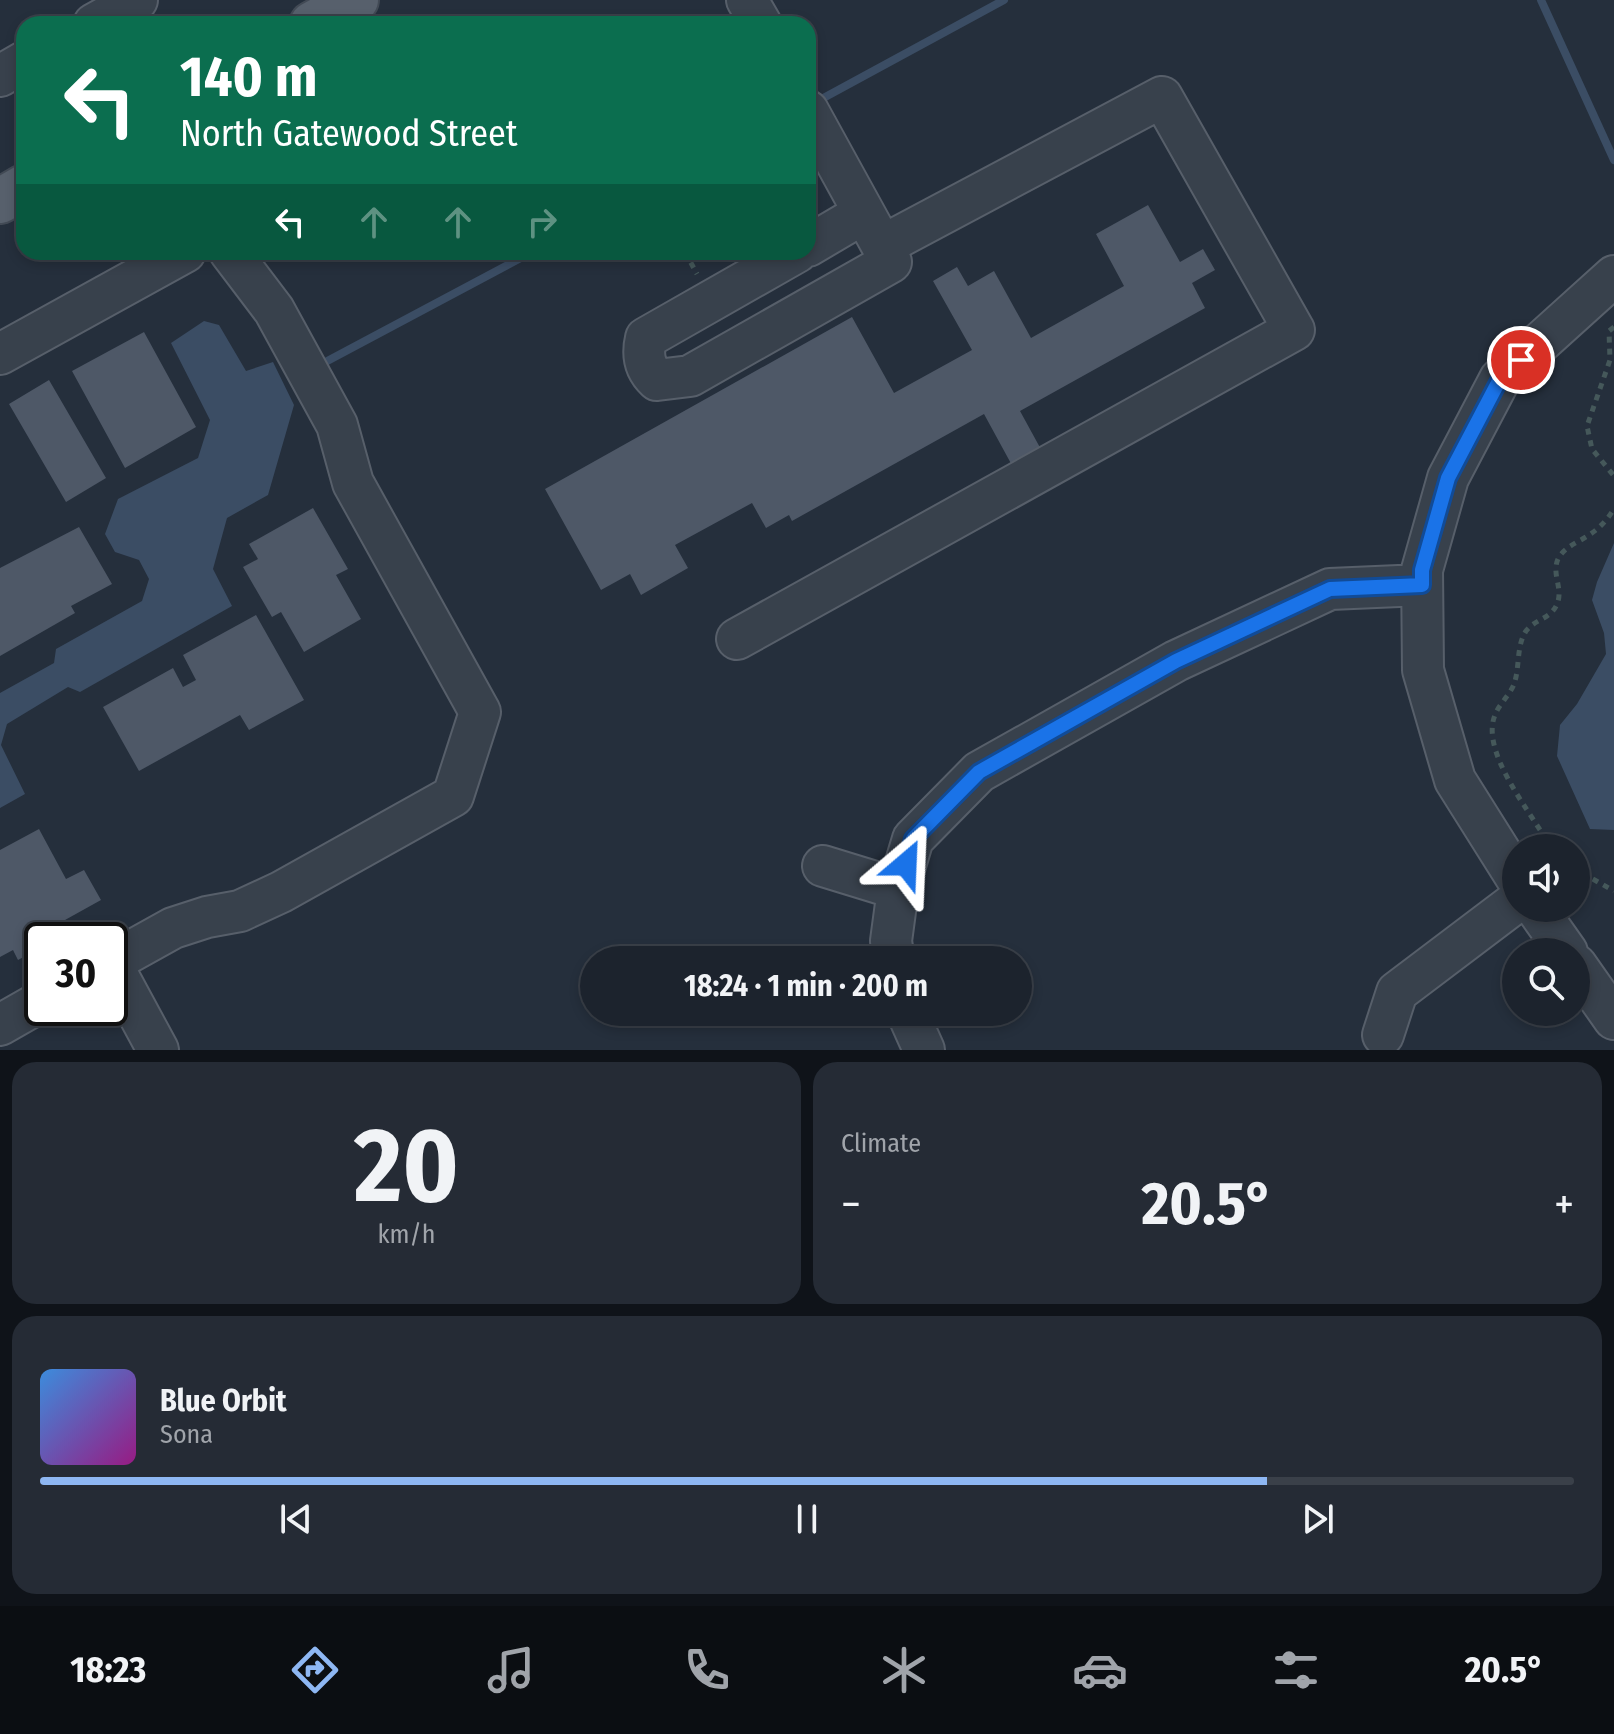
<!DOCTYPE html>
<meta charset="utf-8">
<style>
:root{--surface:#1c232d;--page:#252b35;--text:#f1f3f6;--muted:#a0a4aa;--line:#3a4049;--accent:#8eb7f3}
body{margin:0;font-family:"Fira Sans Condensed",sans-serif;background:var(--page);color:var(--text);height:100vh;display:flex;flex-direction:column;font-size:30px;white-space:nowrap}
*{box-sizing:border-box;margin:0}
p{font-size:26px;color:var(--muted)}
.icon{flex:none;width:44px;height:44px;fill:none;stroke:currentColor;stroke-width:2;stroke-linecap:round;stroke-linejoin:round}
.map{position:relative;height:1050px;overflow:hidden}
.details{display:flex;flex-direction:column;gap:12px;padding:12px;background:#0f1319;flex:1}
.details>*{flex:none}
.banner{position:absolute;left:16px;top:16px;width:800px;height:244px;border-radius:24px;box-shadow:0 4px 12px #0003,0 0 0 2px var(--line);background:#0b6e4f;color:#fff;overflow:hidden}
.tools{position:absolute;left:1502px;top:834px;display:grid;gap:16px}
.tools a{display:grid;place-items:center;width:88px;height:88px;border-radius:50%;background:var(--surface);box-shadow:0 4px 12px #0003,0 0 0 2px var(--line);font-size:40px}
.speed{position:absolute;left:24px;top:922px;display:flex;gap:16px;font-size:40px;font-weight:700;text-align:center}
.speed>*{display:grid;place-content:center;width:104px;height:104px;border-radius:50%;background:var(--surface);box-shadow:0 4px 12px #0003,0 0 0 2px var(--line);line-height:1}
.speed .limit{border:4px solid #111;border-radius:12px;background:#fff;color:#111}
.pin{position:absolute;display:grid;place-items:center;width:68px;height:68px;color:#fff;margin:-34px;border:4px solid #fff;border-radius:50%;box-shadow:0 2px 8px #0007}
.me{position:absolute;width:88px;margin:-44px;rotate:26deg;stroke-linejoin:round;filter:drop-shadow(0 0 6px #0008)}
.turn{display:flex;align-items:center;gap:28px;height:168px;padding:0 32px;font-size:36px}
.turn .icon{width:104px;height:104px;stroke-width:2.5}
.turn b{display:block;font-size:56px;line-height:68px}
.lanes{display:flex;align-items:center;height:76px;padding:0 32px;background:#0003;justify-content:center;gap:40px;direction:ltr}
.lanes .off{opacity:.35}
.big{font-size:60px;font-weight:700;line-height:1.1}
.details .tile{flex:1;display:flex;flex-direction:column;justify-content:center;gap:12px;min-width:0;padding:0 28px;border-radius:24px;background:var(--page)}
.details .dial{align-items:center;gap:0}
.dial b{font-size:104px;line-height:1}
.song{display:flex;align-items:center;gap:24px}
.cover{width:96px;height:96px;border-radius:12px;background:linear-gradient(135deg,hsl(210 70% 55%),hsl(310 70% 35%))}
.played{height:8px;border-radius:4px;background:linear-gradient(90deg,var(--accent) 80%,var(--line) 80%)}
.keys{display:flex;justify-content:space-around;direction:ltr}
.heat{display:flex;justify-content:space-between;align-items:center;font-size:44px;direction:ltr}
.details .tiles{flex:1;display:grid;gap:12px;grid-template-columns:1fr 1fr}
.tile:last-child{grid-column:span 2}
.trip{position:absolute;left:580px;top:946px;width:452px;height:80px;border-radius:40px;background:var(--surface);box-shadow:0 4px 12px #0003,0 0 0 2px var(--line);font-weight:700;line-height:80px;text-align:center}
.tabs{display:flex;height:128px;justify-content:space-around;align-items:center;background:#0b0e12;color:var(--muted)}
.tabs .icon{width:56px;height:56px}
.tabs .on{color:var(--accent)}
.tabs b{font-size:36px;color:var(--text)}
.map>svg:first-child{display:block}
</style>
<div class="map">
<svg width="1614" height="1050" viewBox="0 0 1614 1050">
<rect width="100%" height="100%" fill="#252f3c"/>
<path fill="#3b4d64" d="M 204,321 L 219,325 L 246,371 L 273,362 L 294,405 L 268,495 L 227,518 L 213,569 L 232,606 L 80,692 L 68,687 L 7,724 L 1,745 L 25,794 L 0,808 L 0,693 L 54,663 L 56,649 L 142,601 L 149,579 L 139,560 L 115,552 L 105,534 L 118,499 L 198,458 L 210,420 L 171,343 Z
M 1614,543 L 1614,830 L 1590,829 L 1557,756 L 1560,725 L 1577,704 L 1606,654 L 1604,633 L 1592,600 L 1597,582 Z"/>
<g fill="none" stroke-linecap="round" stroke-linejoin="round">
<path stroke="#3b4d64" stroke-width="8" d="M 1541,0 L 1614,160
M 816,102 L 1004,0
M 316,367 L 532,252"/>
</g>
<path fill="#4e5867" d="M 1148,205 L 1180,262 L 1203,249 L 1215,270 L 1192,283 L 1205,308 L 1020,411 L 1043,453 L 1014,469 L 984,414 L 792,521 L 789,515 L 766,528 L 752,503 L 675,545 L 688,568 L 641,595 L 630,574 L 601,590 L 545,489 L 852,317 L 894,393 L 972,350 L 933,281 L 957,267 L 968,286 L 994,271 L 1031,338 L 1124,286 L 1096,234 Z
M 144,332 L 196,427 L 125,468 L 72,371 Z
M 49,380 L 106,478 L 66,502 L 9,404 Z
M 313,508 L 348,569 L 336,575 L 361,619 L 304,652 L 281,612 L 272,617 L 243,567 L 258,559 L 249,544 Z
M 79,527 L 112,584 L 71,606 L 75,613 L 0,656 L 0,568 Z
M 256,615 L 304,700 L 249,730 L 240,715 L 139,771 L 103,707 L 173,668 L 183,687 L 196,680 L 183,655 Z
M 39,829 L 66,879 L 84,870 L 101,900 L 47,930 L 53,940 L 42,940 L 42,947 L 18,960 L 13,950 L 0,957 L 0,850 Z"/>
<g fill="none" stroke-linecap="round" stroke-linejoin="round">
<defs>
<path id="minor" d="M 747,0 L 761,24
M 94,24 L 137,0
M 0,76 L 24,62
M 808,246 L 864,213
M 797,252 L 646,338 C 642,355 644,368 657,380 L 690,376 L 891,262 L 808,111
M 0,354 L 185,252
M 737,639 L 1294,330 L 1162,97 L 882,246
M 823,866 L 898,889
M 1516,877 L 1455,780 L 1423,670 L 1422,570 L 1448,478 L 1500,379 L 1614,276
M 1536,908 L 1567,952
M 894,960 L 891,941 L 898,889 L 913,839 L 979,772 L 1176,661 L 1330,589 L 1422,585
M 110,963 L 173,928 L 207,917 L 240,911 L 281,892 L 453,796 L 480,712 L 353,483 L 337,425 L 274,310 L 230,252
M 111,963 L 158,1050
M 1576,965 L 1614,1019
M 907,1012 L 924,1050
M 0,1025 L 42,1001
M 1383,1035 L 1397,992 L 1516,902"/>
<path id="major" d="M 312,24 L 356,0
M 0,201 L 24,187"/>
</defs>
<use href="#minor" stroke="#575f6a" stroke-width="44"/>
<use href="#major" stroke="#424a55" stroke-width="48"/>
<path stroke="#45585a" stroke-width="5" stroke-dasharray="6 6" stroke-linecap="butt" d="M 685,252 L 697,274
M 1614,327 L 1609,331 L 1610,360 L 1587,426 L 1592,449 L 1614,476
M 1555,848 L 1547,841 C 1529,810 1480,751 1495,715 C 1499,704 1510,695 1514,684 C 1520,668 1516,646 1526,631 C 1535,619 1551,619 1557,604 C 1564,588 1550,573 1559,557 C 1566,546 1579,542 1589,535 C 1600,528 1607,520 1614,509
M 1576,862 L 1591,878 L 1614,891"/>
<use href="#minor" stroke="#38414c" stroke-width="40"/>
<use href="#major" stroke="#57606c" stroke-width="44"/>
</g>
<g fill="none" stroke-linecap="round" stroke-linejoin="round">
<defs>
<path id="route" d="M 906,864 L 913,839 L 979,772 L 1176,661 L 1330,589 L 1422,585 L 1422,570 L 1448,478 L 1500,379 L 1521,360"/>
</defs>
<use href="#route" stroke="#114b97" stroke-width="20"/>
<use href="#route" stroke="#1a73e8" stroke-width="14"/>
</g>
</svg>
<div class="tools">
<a><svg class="icon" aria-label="sound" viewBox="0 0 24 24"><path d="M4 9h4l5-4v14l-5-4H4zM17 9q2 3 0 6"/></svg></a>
<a><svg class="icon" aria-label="search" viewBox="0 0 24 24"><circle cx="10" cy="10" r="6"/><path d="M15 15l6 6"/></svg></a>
</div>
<div class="speed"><div class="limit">30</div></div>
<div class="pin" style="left:1521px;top:360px;background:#d93025"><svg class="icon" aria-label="arrive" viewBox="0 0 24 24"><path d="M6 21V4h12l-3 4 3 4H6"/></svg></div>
<svg class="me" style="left:906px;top:864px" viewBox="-20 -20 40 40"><path d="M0-17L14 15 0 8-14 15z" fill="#1a73e8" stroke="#fff" stroke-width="4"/></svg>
<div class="trip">18:24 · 1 min · 200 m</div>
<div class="banner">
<div class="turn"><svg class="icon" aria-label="left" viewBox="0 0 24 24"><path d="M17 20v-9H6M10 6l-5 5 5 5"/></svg><div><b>140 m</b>North Gatewood Street</div></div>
<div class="lanes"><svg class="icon" aria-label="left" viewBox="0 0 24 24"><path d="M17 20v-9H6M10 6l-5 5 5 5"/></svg><svg class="icon off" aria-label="ahead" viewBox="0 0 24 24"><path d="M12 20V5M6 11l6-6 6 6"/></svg><svg class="icon off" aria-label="ahead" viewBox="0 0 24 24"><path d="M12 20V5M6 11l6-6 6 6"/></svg><svg class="icon off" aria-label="right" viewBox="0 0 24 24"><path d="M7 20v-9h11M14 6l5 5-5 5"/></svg></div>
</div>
</div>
<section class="details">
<div class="tiles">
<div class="tile dial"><b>20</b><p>km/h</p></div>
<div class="tile"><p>Climate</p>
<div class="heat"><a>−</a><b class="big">20.5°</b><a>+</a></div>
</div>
<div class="tile">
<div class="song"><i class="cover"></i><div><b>Blue Orbit</b><p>Sona</p></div></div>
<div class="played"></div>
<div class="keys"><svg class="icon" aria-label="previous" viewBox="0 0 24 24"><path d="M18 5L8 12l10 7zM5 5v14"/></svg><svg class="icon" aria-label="pause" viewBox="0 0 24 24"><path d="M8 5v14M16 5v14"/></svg><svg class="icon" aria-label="next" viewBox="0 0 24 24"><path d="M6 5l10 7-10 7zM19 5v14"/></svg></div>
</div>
</div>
</section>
<nav class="tabs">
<b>18:23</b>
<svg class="icon on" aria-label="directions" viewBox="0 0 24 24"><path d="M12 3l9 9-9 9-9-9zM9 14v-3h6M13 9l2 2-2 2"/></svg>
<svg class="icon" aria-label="music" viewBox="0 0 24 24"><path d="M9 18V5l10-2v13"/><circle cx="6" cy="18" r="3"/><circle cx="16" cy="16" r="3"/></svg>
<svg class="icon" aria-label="phone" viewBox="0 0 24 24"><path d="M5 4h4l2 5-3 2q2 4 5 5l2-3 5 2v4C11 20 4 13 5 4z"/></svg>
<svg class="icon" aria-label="climate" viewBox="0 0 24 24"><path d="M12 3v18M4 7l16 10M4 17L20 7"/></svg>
<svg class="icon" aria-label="car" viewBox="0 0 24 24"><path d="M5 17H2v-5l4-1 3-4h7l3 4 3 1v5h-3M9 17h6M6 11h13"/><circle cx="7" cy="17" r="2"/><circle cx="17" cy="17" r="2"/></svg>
<svg class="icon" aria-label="filters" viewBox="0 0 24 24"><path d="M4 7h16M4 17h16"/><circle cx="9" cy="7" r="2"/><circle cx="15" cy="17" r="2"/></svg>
<b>20.5°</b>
</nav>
